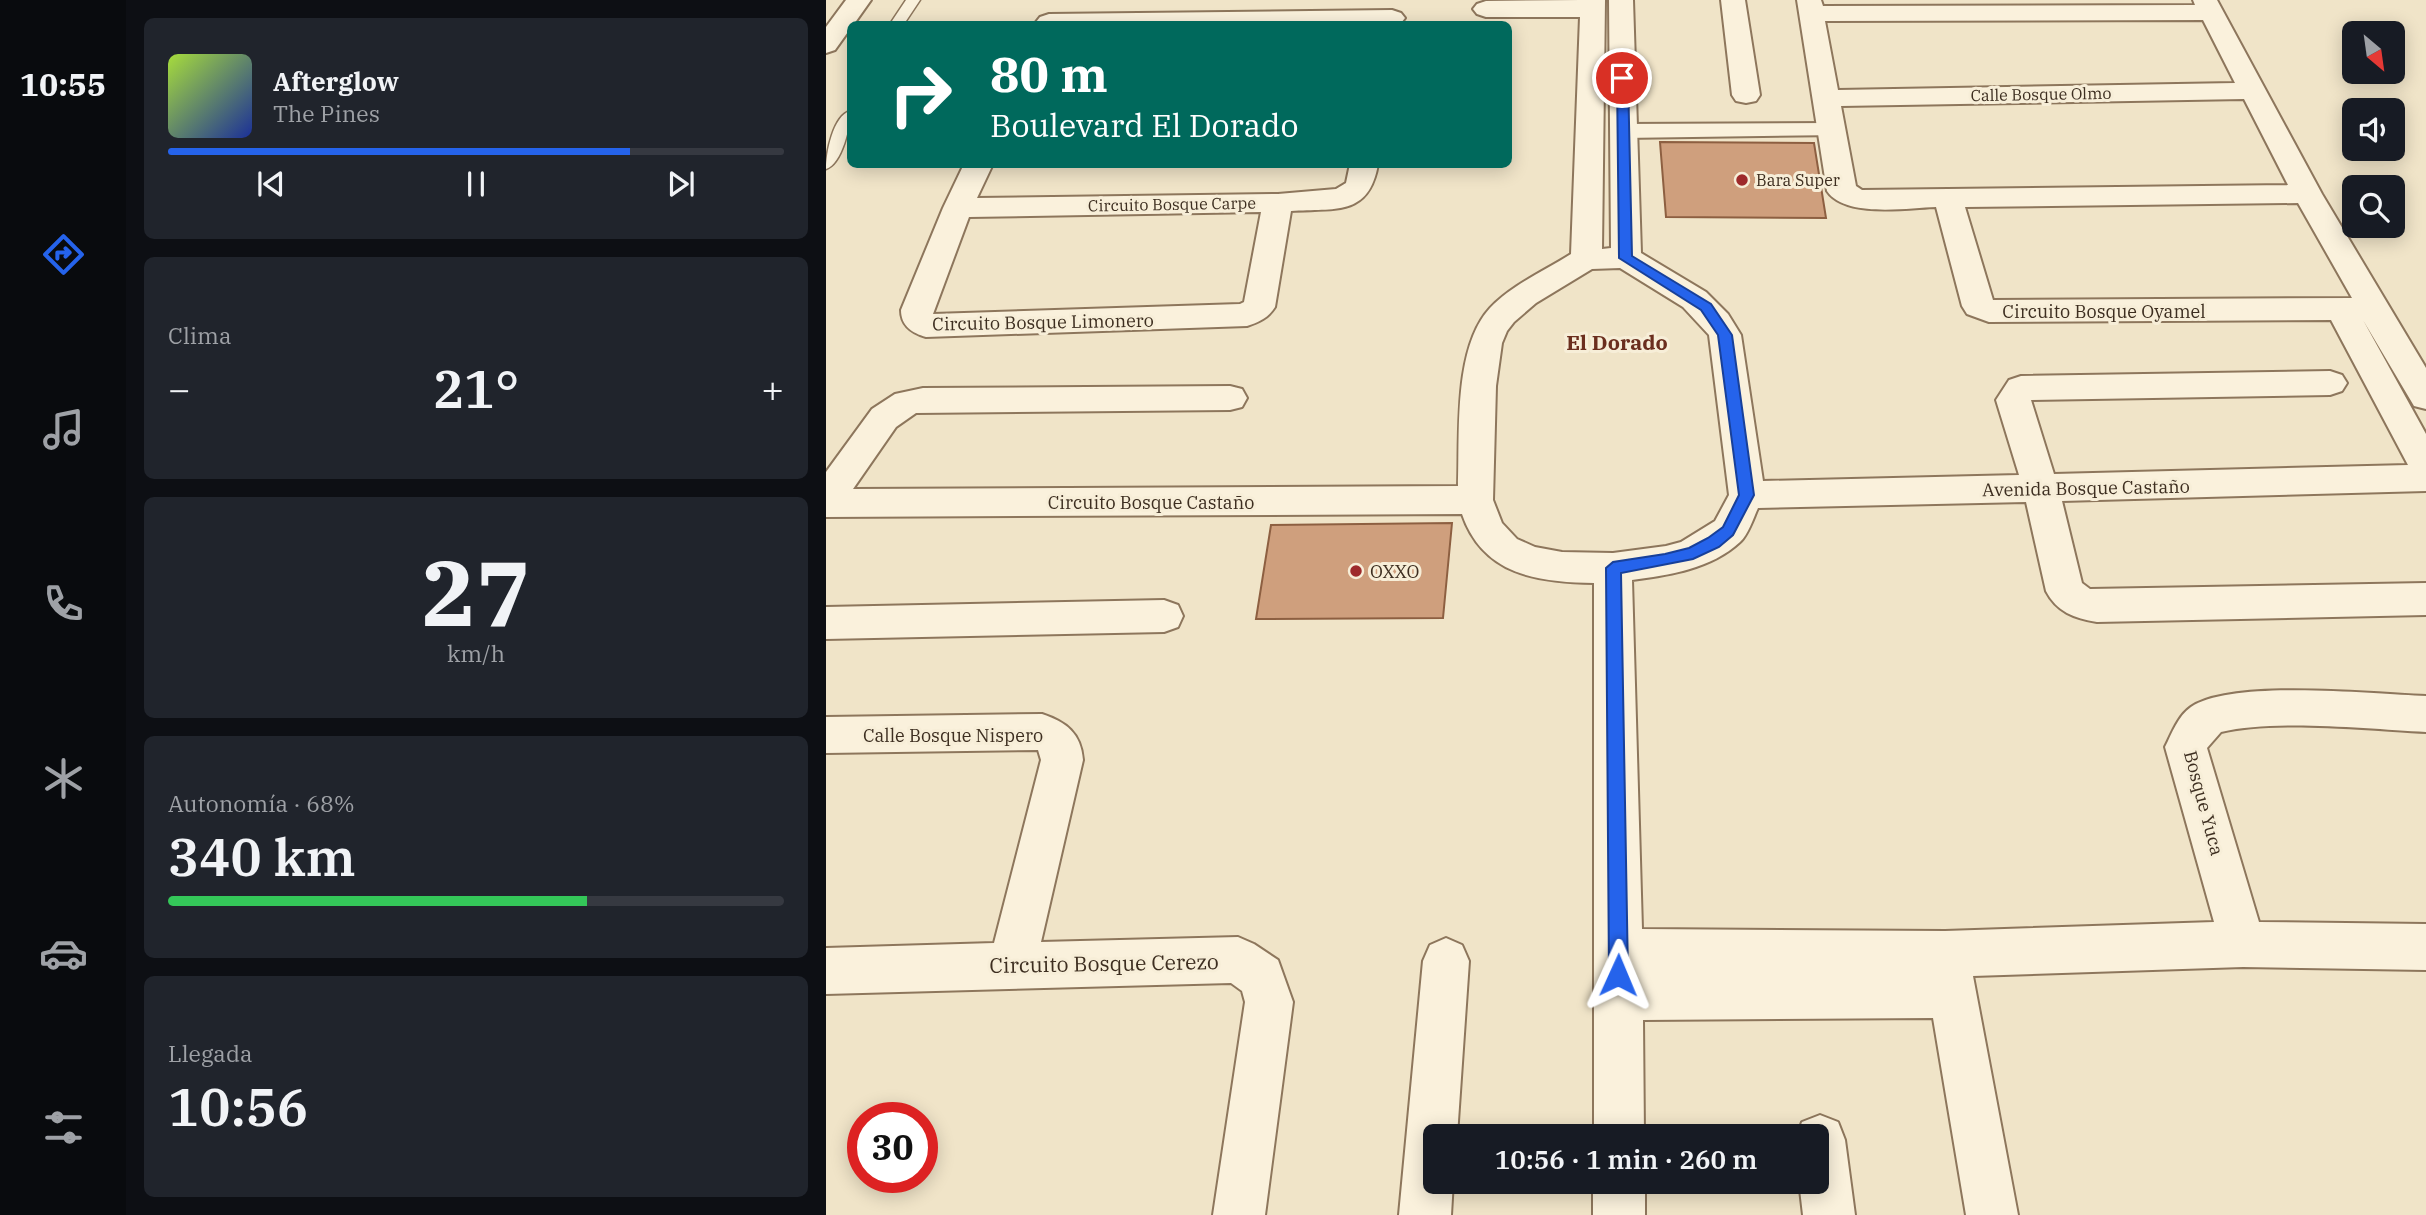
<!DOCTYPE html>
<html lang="es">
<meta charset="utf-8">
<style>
:root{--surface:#171b24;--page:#20242c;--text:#f1f3f6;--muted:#9ea1a6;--line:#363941;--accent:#2563eb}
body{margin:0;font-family:"IBM Plex Serif",serif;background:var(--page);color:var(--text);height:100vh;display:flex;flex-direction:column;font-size:26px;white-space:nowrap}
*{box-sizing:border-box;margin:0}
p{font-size:23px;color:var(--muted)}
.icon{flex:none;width:38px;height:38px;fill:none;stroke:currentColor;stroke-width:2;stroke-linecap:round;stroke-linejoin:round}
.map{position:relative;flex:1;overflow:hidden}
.sheet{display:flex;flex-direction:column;gap:18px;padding:18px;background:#0d0f14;width:700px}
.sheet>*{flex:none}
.banner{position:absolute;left:21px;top:21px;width:665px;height:147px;border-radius:10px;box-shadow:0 4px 18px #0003;background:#00695c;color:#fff;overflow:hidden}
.needle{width:46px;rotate:151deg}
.buttons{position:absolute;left:1516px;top:21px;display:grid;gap:14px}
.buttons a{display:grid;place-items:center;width:63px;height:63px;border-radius:10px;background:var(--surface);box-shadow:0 4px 18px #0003;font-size:35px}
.speed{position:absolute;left:21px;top:1102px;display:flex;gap:14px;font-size:35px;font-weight:700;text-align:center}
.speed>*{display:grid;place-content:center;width:91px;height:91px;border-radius:50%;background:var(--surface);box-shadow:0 4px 18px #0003;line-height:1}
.speed .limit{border:10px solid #d22;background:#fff;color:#111}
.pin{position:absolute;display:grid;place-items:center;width:60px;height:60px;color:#fff;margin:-30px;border:4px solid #fff;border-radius:50%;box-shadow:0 2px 7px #0007}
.me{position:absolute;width:77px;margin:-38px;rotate:1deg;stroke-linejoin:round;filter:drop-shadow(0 0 5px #0008)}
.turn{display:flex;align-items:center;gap:24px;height:147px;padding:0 28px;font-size:32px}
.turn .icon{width:91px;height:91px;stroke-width:2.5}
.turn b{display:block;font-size:49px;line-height:60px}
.big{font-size:52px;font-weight:600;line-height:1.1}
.sheet .tile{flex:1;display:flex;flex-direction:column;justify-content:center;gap:10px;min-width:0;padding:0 24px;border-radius:10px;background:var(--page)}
.sheet .dial{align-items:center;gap:0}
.dial b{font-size:91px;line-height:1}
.song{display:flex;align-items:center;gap:21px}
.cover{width:84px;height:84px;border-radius:10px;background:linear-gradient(135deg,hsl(80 70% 55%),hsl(230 70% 35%))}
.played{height:7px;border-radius:4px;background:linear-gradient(90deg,var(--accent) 75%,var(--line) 75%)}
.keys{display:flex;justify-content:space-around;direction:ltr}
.heat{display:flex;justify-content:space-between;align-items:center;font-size:38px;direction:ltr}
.charge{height:10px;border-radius:5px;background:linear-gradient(90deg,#34c759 68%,var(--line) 0)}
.trip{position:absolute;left:597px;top:1124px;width:406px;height:70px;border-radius:10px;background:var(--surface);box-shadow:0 4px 18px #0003;font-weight:600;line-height:70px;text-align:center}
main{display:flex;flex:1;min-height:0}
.tabs{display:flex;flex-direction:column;width:126px;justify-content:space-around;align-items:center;background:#090b0e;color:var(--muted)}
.tabs .icon{width:49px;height:49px}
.tabs .active{color:var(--accent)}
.tabs b{font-size:32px;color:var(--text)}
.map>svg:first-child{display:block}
</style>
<main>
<nav class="tabs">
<b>10:55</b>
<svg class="icon active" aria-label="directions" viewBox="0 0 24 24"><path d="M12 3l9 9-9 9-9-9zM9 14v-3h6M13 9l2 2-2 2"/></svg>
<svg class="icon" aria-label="music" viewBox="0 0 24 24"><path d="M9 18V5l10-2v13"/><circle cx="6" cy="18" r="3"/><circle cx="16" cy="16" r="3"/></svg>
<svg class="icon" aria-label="phone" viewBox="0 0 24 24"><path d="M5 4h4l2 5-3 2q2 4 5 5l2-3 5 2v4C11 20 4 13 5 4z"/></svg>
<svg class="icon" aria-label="climate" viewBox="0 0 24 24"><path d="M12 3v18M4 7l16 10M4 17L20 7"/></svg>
<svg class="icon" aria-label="car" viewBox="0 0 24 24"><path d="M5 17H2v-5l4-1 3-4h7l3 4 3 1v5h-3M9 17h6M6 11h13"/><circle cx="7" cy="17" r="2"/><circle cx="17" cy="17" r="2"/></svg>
<svg class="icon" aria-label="filters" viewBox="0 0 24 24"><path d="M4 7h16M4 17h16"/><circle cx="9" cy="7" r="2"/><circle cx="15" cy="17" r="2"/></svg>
</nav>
<section class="sheet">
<div class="tile">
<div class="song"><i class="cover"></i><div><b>Afterglow</b><p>The Pines</p></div></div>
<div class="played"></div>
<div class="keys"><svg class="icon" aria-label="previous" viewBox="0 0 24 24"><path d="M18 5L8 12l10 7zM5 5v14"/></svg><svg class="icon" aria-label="pause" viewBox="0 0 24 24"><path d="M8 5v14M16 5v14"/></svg><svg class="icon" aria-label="next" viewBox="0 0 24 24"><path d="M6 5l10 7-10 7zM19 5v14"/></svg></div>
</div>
<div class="tile"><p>Clima</p>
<div class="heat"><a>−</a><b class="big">21°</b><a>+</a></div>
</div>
<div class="tile dial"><b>27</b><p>km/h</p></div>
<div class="tile"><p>Autonomía · 68%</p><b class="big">340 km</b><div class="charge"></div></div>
<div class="tile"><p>Llegada</p><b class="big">10:56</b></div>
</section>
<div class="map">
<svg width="1600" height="1215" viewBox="0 0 1600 1215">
<rect width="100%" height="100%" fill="#f0e4c8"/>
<path fill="#cf9f7d" stroke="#8d5f41" stroke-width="2" d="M 834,142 L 988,143 L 1000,218 L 840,217 Z
M 626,523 L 617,618 L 430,619 L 445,525 Z"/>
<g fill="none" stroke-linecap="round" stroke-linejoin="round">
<defs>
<path id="service" d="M 80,0 L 94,0 L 78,24 L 64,24 Z
M 24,111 C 25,125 16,164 0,169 C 0,153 7,116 24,111 Z"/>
<path id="pedestrian" d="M 1007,123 L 1015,125 L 1019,130 L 1015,135 L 797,138 L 789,136 L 785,131 L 789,126 L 797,124 Z"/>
<path id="minor" d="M 755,0 L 779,0 L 776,249 L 785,248 L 783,0 L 807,0 L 815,253 L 880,292 L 902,314 L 915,335 L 937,481 L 1193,475 L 1170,400 L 1183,380 L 1195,376 L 1504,371 L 1516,375 L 1521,383 L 1516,391 L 1504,395 L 1205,400 L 1228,474 L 1582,465 L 1505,320 L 1163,322 L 1141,314 L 1136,306 L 1110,207 C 1081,208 1019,218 1001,191 L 971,0 L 995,0 L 997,6 L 1369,5 L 1367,0 L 1391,0 L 1496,194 L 1600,368 L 1600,409 L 1588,406 L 1537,320 L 1600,434 L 1600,491 L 1236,501 L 1256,583 L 1264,589 L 1600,583 L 1600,615 L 1271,622 C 1248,618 1231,612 1220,591 L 1200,502 L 932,508 C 927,519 922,535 914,542 C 885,569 843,575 806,580 L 816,929 L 1119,931 L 1388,922 L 1339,747 C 1346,733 1352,716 1365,707 C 1405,679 1549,694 1600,696 L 1600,732 C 1541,729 1451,719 1395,732 L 1381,748 L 1433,922 L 1600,924 L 1600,970 L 1417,967 L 1147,976 L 1192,1215 L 1140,1215 L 1107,1018 L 817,1020 L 818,1136 L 768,1136 L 768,583 C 711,582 657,575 636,514 L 0,517 L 0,472 L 46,409 L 69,394 L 97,388 L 404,386 L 416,389 L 421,398 L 416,407 L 404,410 L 90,413 L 70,427 L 27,489 L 632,486 C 634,435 627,348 664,308 C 686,285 718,271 745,254 L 754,17 L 660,17 L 651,14 L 647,9 L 651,4 L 660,1 ZM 1377,20 L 1409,83 L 1012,90 L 999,21 ZM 1418,99 L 1462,185 L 1036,190 L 1030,186 L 1015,106 ZM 1472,203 L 1526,298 L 1167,300 L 1139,207 ZM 794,268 L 857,307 L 883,335 L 903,495 L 889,521 L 855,542 L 840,546 L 787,553 L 736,552 L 709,547 L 691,539 L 676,523 L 667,500 L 670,386 L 676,343 L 681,331 L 688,322 L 710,303 L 766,269 Z
M 895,0 L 919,0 L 934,95 L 930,101 L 920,103 L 910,101 L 906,95 Z
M 566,10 L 575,13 L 579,18 L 575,23 L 212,24 L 210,22 L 214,17 L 223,14 Z
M 138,164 L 167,164 L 151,198 L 452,194 L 510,189 L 520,183 L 524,164 L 552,164 C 543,217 509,208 465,211 L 449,307 C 442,318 433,322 421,326 L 100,337 C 86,333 75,326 75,310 L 117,208 ZM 435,212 L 418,302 L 414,304 L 107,314 L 143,217 Z
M 338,600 L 352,605 L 357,616 L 352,627 L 338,632 L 0,639 L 0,607 Z
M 216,714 C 240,722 255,733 257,760 L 215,942 L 412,937 L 428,944 L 452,960 L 467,1002 L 439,1215 L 387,1215 L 419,1002 L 416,991 L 405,983 L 0,994 L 0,948 L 168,943 L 215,760 L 212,750 L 0,753 L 0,717 Z
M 620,938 L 636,945 L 643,961 L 631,1136 L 609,1136 L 609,1181 L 627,1181 L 625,1215 L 573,1215 L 597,961 L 604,945 Z
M 994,1115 L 1012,1122 L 1019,1140 L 1029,1215 L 977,1215 L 973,1181 L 990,1181 L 990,1136 L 971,1136 L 976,1122 Z
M 767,1181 L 819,1181 L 819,1215 L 767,1215 Z"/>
<path id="tertiary" d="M 20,0 L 45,0 L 28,24 L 24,24 L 24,29 L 9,50 L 0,53 L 0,27 Z"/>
</defs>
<use href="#service" stroke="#8d765c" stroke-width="3"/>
<use href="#pedestrian" stroke="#8d765c" stroke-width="4"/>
<use href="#minor" stroke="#8d765c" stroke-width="4"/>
<use href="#tertiary" stroke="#8d765c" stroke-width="4"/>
<use href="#service" fill="#faf1dc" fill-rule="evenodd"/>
<use href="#pedestrian" fill="#faf1dc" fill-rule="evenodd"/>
<use href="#minor" fill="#faf1dc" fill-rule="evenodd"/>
<use href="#tertiary" fill="#faf1dc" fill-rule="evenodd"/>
</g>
<path fill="#2563eb" stroke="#184099" stroke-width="2" d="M 796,75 L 802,78 L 806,256 L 885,304 L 906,335 L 928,495 L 907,535 L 893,547 L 867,559 L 795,573 L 802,975 L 799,981 L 792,984 L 786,981 L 783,975 L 780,568 L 787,562 L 839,554 L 863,548 L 882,538 L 897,527 L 913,495 L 892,335 L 875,310 L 793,258 L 791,78 Z"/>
<g fill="#9e2a2b" stroke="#f7eed8" stroke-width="2.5">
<circle cx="916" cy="180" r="7"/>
<circle cx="530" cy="571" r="7"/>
</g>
<g text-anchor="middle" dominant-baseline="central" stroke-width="6" stroke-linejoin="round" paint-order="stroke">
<g font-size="16" fill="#3d2e20" stroke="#f7eed8">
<text transform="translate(1215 94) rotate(-1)">Calle Bosque Olmo</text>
<text transform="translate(346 204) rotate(-1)">Circuito Bosque Carpe</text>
</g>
<g font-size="16" fill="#3d2e20" stroke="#f7eed8" text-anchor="start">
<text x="930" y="180">Bara Super</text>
</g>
<g font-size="18" fill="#3d2e20" stroke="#f7eed8">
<text x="1278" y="311">Circuito Bosque Oyamel</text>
<text transform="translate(217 322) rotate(-1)">Circuito Bosque Limonero</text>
<text transform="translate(1260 488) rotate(-1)">Avenida Bosque Castaño</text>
<text x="325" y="502">Circuito Bosque Castaño</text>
<text x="127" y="735">Calle Bosque Nispero</text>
<text transform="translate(1378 803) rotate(75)">Bosque Yuca</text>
</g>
<g font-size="18" fill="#3d2e20" stroke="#f7eed8" text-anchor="start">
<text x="544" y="571">OXXO</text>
</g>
<g font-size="21" font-weight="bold" fill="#6b2e1e" stroke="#f7eed8">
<text x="791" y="342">El Dorado</text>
</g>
<g font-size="21" fill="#3d2e20" stroke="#f7eed8">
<text transform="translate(278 963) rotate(-1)">Circuito Bosque Cerezo</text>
</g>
</g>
</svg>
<div class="buttons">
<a><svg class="needle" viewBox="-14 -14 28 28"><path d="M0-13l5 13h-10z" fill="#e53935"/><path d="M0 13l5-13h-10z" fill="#9ea1a6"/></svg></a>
<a><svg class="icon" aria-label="sound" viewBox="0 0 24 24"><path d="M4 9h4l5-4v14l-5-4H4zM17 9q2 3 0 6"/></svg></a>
<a><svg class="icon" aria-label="search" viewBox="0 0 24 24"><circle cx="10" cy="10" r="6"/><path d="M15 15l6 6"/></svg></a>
</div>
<div class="speed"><div class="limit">30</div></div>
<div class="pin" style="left:796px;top:78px;background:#d93025"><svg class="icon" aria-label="arrive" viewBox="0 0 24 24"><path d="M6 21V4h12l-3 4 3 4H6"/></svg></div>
<svg class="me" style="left:792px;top:975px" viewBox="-20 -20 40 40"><path d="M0-17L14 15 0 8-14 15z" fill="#2563eb" stroke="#fff" stroke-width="4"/></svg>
<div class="trip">10:56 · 1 min · 260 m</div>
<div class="banner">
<div class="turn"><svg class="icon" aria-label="right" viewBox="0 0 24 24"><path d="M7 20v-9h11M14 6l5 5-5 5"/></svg><div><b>80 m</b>Boulevard El Dorado</div></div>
</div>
</div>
</main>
